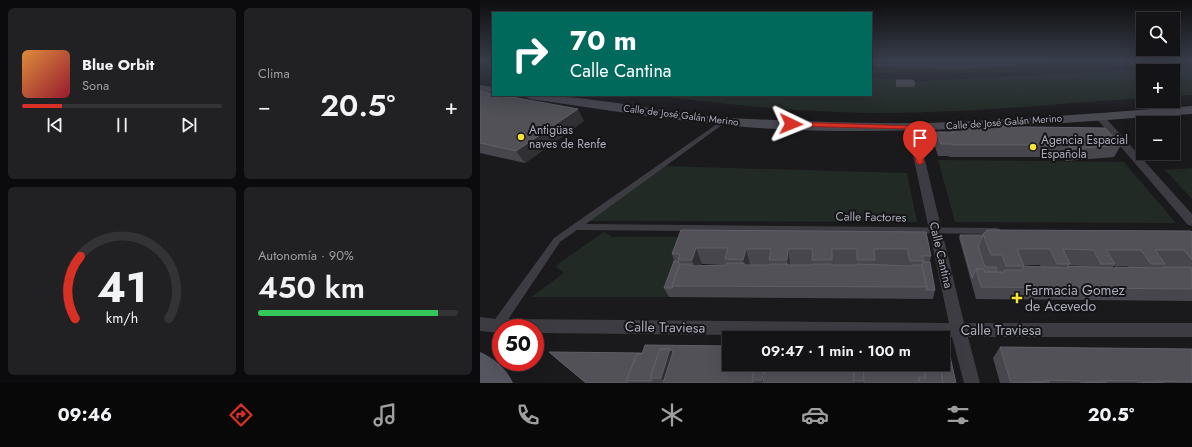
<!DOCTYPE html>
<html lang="es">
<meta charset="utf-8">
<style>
:root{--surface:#141315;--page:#212022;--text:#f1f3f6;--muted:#9d9ea0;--line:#333234;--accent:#d93025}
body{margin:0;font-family:Jost,sans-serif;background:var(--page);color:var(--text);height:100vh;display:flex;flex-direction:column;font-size:15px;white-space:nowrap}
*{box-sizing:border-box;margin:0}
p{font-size:13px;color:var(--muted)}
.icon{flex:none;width:22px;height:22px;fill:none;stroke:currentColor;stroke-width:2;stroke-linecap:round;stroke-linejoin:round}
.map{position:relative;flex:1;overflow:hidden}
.details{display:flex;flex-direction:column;gap:8px;padding:8px;background:#0b0a0c;width:480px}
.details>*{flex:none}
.top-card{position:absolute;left:12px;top:12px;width:380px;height:84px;border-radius:0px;box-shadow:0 4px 16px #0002,0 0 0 1px var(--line);background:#00695c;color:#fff;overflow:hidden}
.controls{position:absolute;left:656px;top:12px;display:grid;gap:8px}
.controls a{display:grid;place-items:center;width:44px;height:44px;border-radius:0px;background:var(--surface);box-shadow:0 4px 16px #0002,0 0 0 1px var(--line);font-size:20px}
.speed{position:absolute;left:12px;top:319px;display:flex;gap:8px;font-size:20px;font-weight:700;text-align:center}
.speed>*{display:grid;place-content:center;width:52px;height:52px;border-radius:50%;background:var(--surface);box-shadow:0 4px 16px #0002,0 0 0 1px var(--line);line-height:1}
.speed .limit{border:6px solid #d22;background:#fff;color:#111}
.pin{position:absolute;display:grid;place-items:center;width:34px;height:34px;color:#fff;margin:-41px -17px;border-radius:50% 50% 50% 0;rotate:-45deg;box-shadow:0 0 4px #0007}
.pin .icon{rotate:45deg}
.me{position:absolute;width:44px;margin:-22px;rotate:92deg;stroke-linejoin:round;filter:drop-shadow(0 0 3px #0008)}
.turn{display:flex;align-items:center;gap:14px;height:84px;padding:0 12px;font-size:18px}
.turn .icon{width:52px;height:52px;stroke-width:2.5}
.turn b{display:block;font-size:28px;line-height:34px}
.big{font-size:30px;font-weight:600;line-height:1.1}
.details .widget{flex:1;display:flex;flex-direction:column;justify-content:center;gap:6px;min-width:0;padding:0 14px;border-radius:6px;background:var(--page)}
.details .dial{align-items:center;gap:0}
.dial svg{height:104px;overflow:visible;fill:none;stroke:var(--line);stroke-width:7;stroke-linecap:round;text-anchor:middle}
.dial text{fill:var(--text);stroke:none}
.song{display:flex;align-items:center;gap:12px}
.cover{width:48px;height:48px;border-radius:6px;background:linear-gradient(135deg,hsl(30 70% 55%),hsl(350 70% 35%))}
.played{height:4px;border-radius:2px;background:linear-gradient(90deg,var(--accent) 20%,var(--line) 20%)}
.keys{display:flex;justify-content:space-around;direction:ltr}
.heat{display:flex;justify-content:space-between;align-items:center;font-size:22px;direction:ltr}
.charge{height:6px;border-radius:3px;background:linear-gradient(90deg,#34c759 90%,var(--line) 0)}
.details .tiles{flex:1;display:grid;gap:8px;grid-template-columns:repeat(2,1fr)}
.trip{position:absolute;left:242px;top:331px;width:228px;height:40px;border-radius:0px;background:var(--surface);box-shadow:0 4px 16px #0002,0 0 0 1px var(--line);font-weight:600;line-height:40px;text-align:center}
.menu{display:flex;height:64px;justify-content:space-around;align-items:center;background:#080808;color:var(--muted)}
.menu .icon{width:28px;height:28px}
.menu .active{color:var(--accent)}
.menu b{font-size:18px;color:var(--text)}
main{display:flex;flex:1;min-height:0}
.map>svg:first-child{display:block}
</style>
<main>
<section class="details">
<div class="tiles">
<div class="widget">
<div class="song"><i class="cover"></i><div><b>Blue Orbit</b><p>Sona</p></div></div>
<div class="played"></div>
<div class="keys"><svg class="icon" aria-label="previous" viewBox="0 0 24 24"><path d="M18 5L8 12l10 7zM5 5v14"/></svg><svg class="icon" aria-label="pause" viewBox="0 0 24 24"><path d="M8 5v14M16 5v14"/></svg><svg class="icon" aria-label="next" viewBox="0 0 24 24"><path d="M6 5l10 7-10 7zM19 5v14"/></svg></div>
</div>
<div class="widget"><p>Clima</p>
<div class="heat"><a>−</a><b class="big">20.5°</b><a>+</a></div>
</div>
<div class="widget dial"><svg viewBox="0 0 100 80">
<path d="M14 69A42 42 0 1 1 86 69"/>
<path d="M14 69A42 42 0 0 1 18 21" stroke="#d93025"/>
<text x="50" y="56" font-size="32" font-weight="700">41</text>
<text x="50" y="72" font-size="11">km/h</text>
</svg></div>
<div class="widget"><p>Autonomía · 90%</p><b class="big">450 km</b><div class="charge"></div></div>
</div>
</section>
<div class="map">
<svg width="712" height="383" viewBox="0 0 712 383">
<rect width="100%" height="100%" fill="#1a191c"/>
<path fill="#212a24" d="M 712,67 L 712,95 L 693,96 L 693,71 L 663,71 L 663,98 C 572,104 480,114 388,113 C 315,112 243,104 171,95 L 391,95 L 391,78 L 441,81 Z
M 458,160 L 644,162 L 696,223 L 475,222 Z
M 183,166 L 427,173 L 437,222 L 106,221 Z
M 712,168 L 712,199 L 685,170 Z
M 124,232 L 133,237 L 211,237 L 189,297 L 51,297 L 84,273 L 75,266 Z"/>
<path fill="#2f3441" d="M 391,61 L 596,61 L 480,69 L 391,66 Z"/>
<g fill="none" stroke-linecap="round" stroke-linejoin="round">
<path fill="#3d3c43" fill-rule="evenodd" d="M 244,119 L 247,121 L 246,122 L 106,224 L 517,228 L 520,229 L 521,231 L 520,233 L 517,234 L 97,230 L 80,242 L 21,330 L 17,331 L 13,330 L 12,326 L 13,322 L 74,238 Z"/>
<path fill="#3d3c43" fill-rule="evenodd" d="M 619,113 L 622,114 L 712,214 L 712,226 L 708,225 L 616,118 L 615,116 Z
M 432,124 L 437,127 L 484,323 L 712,323 L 712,337 L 488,337 L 500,383 L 484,383 L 472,337 L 55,333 L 55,328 L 21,328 L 21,333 L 0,331 L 0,317 L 17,319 L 469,323 L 427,127 Z"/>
<path fill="#484851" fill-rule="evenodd" d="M 0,85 L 13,87 L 13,93 L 0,91 Z
M 44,95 C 119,95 193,116 268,119 C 337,122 407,125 477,122 C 555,118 634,112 712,106 L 712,114 C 563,124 414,138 265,127 C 193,121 122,109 50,99 L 46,97 Z"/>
<path fill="#565660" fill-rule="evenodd" d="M 0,352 C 14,358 27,369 33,383 L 0,383 Z"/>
</g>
<path fill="#47464c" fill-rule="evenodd" d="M 416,80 L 435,84 L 434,87 L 416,87 Z
M 0,91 L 104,121 L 45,163 L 0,153 Z
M 472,126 L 641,145 L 634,157 L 586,161 L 582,157 L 470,157 L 468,156 L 458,156 L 454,143 L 456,132 L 470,132 Z
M 201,230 L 446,232 L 451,256 L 450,262 L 455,290 L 453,299 L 189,297 L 184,288 L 194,261 L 192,254 ZM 222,264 L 246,264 L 222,265 ZM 270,264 L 290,265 L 289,265 ZM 407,265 L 424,265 L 424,266 Z
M 712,232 L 712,301 L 496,299 L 479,238 L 480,235 L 503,235 L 503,234 ZM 544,265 L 560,265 L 561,267 L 544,266 ZM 589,265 L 602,266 L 602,267 L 589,266 ZM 634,266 L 648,266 L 649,267 L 635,267 L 634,268 L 632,268 Z
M 520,347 L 712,349 L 712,383 L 520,383 L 513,358 Z
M 73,356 L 463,364 L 476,383 L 106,383 Z"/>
<path fill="#302f34" d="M 98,109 L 104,121 L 45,163 L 36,151 Z
M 216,248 L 222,264 L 219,276 L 212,260 Z
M 266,249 L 270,264 L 267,275 L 263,260 Z
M 308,249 L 310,265 L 309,277 L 307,260 Z
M 190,349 L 199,363 L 185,383 L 181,378 Z
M 285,364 L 290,364 L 283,383 L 282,380 Z"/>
<path fill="#525158" stroke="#605f68" d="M 416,80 L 433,80 L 435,84 L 417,84 Z
M 0,91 L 13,94 L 13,95 L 21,95 L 98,109 L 36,151 L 0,143 Z
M 472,126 L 625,128 L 641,145 L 592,149 L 588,145 L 472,145 L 471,144 L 461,144 L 456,132 L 474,132 Z
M 201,230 L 446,232 L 451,256 L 442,256 L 444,261 L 430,261 L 427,249 L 394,249 L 395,260 L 377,260 L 377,249 L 352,249 L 352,260 L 332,260 L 333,249 L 308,249 L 307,260 L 289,260 L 291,249 L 266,249 L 263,260 L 245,259 L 248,248 L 216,248 L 212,260 L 198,260 L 200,254 L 192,254 Z
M 507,230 L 711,231 L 712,232 L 712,260 L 704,250 L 675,250 L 685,264 L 671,264 L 661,250 L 626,250 L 635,264 L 621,264 L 613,250 L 583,249 L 590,264 L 577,264 L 570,249 L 537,249 L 544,266 L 526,266 L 522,255 L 511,255 L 503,234 Z
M 480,235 L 503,235 L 498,246 L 505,267 L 516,267 L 517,272 L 505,272 L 504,269 L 496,269 L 492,278 Z
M 194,261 L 198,261 L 200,264 L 192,286 L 193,288 L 184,288 Z
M 443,262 L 450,262 L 455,290 L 446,290 L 447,287 L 442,267 Z
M 247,263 L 264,263 L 264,265 L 289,265 L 290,264 L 308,264 L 307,265 L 333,265 L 333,264 L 352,264 L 352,265 L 377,265 L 377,264 L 432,266 L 432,265 L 442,265 L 447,287 L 192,286 L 200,264 L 211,264 L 210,265 L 213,266 L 246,265 Z
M 544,266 L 588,268 L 587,266 L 636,268 L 635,267 L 681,268 L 683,267 L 711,267 L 712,269 L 712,289 L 501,287 L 496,269 L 504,269 L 505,272 L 525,272 L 524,270 L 542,270 Z
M 165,345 L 249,346 L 249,364 L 275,364 L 272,380 L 273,383 L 183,383 L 193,352 L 190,349 L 180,349 L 170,378 L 172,381 L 146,381 L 157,354 L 162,354 Z
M 463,347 L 468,347 L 476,383 L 463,383 L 461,370 L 445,370 L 444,373 L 445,378 L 439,377 L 438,381 L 439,383 L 384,383 L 383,364 L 463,364 Z
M 520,347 L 712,349 L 712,382 L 677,381 L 678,382 L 663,382 L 662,383 L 658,383 L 657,381 L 621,381 L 621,382 L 605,382 L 603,383 L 601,383 L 600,381 L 564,380 L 565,382 L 531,383 Z
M 180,349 L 190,349 L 181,378 L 170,378 Z
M 69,352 L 162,353 L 162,354 L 157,354 L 146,381 L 148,383 L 106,383 Z
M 275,364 L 285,364 L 282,380 L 272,380 Z
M 286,364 L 373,364 L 374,383 L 283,383 Z
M 374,364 L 383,364 L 384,381 L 374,381 Z
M 445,370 L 461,370 L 463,383 L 440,383 L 439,377 L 446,378 Z
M 569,381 L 569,383 L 534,383 Z
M 605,382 L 626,382 L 627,383 L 606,383 Z
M 663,382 L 684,382 L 684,383 L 664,383 Z"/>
<linearGradient id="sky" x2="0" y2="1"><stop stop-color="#0e0e0f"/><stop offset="0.53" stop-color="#383e4b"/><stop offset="1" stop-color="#383e4b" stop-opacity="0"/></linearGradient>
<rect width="712" height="115" fill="url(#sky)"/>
<path fill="#d93025" stroke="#8d1f18" d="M 311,122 L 435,126 L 444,162 L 440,165 L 436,162 L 429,129 L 308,126 L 307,124 Z"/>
<g fill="#f8e436" stroke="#151417" stroke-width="1.5">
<circle cx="41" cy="137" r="4"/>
<circle cx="553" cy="147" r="4"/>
<path d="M535 292h4v4h4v4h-4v4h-4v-4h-4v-4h4z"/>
</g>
<g text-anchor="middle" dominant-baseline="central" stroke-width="4" stroke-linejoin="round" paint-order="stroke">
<g font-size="10" fill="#acadbc" stroke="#151417">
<text transform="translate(201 115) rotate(7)">Calle de José Galán Merino</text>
<text transform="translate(524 122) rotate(-4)">Calle de José Galán Merino</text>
</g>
<g font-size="12" fill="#acadbc" stroke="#151417" text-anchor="start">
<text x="49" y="130">Antigüas<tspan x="49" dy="14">naves de Renfe</tspan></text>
<text x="561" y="140">Agencia Espacial<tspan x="561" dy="14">Española</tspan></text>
</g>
<g font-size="12" fill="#acadbc" stroke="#151417">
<text transform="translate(391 217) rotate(1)">Calle Factores</text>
<text transform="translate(461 255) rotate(77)">Calle Cantina</text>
</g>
<g font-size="14" fill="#acadbc" stroke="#151417" text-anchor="start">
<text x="545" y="290">Farmacia Gomez<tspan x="545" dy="16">de Acevedo</tspan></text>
</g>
<g font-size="14" fill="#acadbc" stroke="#151417">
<text transform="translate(185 327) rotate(1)">Calle Traviesa</text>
<text x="521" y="330">Calle Traviesa</text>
</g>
</g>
</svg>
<div class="controls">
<a><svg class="icon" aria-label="search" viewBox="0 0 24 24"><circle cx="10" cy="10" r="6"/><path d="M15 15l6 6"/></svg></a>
<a>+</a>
<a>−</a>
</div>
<div class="speed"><div class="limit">50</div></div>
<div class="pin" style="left:440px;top:162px;background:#d93025"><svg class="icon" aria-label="arrive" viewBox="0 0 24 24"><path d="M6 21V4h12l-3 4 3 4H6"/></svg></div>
<svg class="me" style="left:311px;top:124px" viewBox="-20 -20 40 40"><path d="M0-17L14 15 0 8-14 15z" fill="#d93025" stroke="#fff" stroke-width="4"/></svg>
<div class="trip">09:47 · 1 min · 100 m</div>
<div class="top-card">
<div class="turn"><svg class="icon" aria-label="right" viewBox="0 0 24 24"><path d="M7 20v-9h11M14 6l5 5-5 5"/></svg><div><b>70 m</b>Calle Cantina</div></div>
</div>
</div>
</main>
<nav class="menu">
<b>09:46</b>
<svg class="icon active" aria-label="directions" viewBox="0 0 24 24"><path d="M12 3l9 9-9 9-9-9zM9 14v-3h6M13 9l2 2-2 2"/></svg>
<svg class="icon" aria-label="music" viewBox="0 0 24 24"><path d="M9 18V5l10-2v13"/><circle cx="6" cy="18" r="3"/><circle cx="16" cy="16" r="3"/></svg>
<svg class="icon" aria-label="phone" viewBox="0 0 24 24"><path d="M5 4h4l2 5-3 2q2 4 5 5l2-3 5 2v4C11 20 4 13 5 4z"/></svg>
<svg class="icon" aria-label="climate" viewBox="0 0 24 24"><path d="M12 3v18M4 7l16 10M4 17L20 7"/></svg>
<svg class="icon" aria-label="car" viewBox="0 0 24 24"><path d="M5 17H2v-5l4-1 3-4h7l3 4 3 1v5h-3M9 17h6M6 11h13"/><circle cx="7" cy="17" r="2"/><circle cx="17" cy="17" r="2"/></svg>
<svg class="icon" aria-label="filters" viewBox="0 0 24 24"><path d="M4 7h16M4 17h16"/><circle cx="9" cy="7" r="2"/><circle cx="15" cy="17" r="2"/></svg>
<b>20.5°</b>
</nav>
